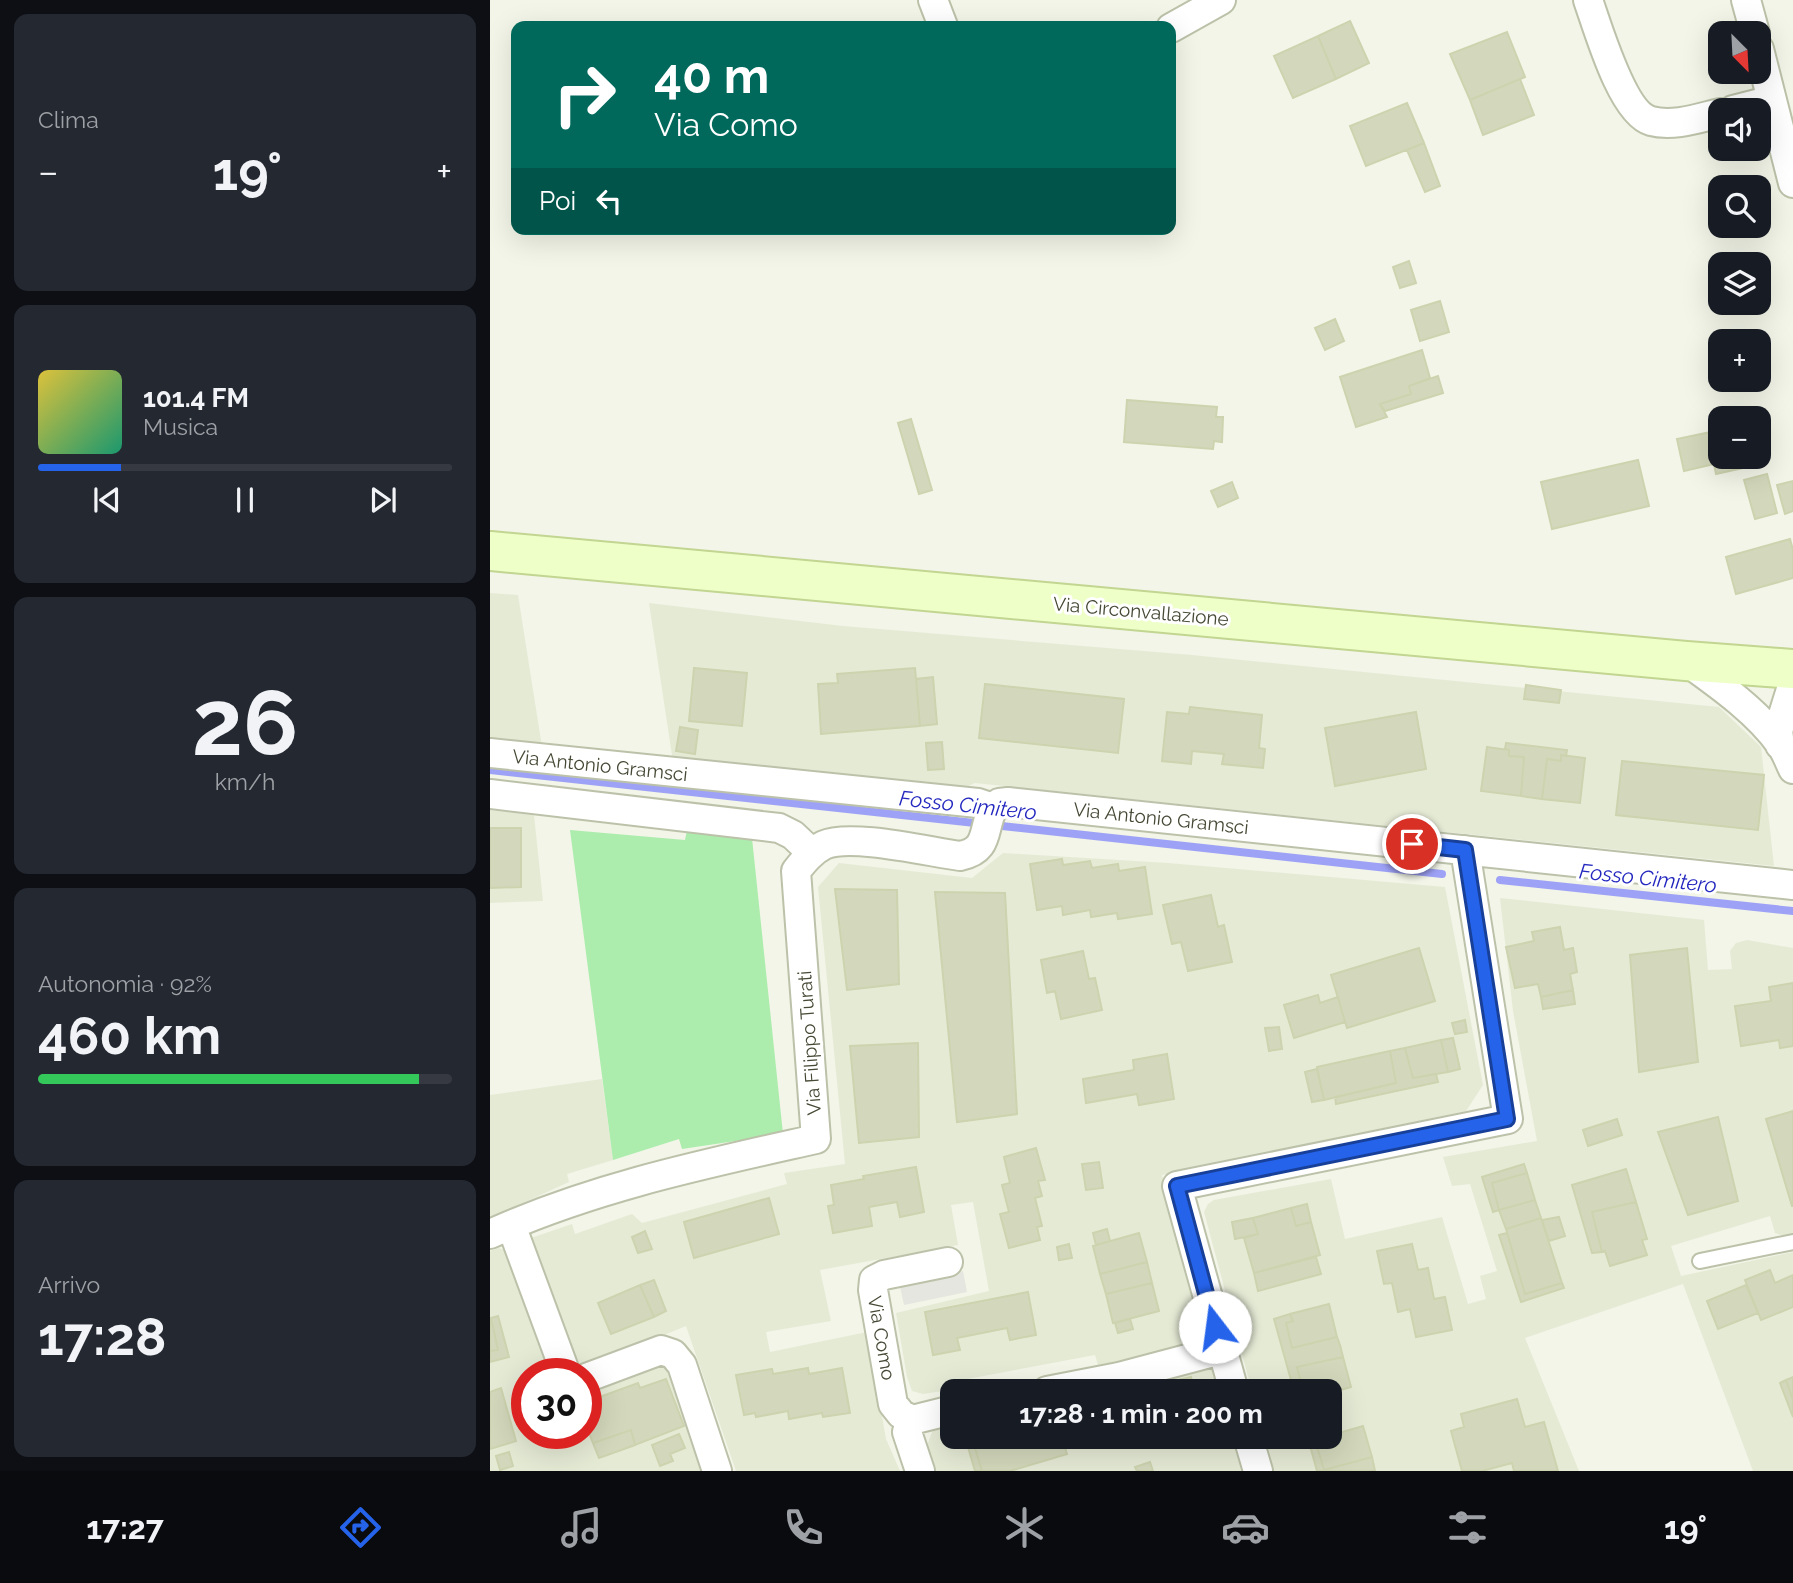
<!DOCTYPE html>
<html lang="it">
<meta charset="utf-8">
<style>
:root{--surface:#171b24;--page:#242831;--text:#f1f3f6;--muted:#9ea1a6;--line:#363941;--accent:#2563eb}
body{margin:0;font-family:Raleway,sans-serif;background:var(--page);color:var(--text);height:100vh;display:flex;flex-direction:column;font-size:26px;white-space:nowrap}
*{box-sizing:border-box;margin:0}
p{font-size:23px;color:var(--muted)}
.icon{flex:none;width:38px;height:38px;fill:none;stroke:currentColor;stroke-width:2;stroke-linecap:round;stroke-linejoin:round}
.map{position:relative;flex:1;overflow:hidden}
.details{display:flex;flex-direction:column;gap:14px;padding:14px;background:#0d0f14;width:490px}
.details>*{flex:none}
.banner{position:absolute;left:21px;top:21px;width:665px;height:214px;border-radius:14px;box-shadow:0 7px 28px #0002;background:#00695c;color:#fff;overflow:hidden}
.needle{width:46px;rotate:156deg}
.buttons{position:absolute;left:1218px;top:21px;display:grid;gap:14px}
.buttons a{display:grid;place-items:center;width:63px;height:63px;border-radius:14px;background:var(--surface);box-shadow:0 7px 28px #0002;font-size:35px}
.speed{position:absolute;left:21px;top:1358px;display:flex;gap:14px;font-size:35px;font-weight:700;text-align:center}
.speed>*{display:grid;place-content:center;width:91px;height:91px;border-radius:50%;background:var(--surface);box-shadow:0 7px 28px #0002;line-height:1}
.speed .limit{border:10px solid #d22;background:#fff;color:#111}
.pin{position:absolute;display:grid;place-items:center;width:60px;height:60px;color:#fff;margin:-30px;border:4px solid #fff;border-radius:50%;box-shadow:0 2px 7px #0007}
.me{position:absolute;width:77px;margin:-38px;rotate:345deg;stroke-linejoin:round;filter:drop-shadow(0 0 5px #0008)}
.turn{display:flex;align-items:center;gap:24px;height:147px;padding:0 28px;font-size:32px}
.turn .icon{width:91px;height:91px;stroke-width:2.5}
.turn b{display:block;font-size:49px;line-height:60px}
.then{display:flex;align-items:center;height:66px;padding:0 28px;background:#0003;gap:14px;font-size:26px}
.big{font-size:52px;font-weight:700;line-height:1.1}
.details .widget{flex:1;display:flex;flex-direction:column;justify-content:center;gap:10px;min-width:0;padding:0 24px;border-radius:14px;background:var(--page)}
.details .dial{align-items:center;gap:0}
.dial b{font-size:91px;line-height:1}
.song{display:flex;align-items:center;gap:21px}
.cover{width:84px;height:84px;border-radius:10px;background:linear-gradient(135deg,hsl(50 70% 55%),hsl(160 70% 35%))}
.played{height:7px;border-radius:4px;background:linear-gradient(90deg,var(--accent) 20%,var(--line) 20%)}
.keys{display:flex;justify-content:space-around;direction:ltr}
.heat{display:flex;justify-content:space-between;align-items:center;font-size:38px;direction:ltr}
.charge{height:10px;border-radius:5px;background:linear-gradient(90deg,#34c759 92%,var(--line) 0)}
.trip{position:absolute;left:450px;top:1379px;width:402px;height:70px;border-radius:14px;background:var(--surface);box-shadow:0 7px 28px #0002;font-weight:700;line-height:70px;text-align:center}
.menu{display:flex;height:112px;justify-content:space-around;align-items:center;background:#090b0e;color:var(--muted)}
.menu .icon{width:49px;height:49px}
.menu .selected{color:var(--accent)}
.menu b{font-size:32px;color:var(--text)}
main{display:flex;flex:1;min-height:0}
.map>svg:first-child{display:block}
</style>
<main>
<section class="details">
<div class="widget"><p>Clima</p>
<div class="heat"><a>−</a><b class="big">19°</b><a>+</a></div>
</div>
<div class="widget">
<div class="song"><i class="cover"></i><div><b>101.4 FM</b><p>Musica</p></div></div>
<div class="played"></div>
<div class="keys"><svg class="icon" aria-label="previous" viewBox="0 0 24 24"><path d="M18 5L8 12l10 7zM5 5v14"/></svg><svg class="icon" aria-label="pause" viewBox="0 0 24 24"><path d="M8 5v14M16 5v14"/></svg><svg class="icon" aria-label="next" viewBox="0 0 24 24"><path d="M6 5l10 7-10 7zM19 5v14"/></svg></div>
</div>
<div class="widget dial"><b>26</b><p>km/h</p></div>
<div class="widget"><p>Autonomia · 92%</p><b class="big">460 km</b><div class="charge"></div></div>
<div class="widget"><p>Arrivo</p><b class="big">17:28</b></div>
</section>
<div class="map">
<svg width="1303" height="1471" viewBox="0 0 1303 1471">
<rect width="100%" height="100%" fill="#f2f5e7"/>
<path fill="#e5ead5" d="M 0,593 L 28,595 L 52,747 L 0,742 Z
M 159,603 L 353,626 L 702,655 L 1229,707 L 1271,747 L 1284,866 L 485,783 L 460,794 L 183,762 Z
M 0,810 L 44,815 L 53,901 L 0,903 Z
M 513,853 L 678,863 L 955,887 L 993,1085 L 976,1111 L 672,1175 L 710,1332 L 704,1344 L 609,1368 L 605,1355 L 472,1380 L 473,1388 L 433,1394 L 422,1391 L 417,1377 L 406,1313 L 499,1291 L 483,1202 L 461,1205 L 468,1245 L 330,1270 L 341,1321 L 276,1332 L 280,1352 L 377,1332 L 396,1439 L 410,1471 L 246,1471 L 196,1326 L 89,1370 L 80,1360 L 41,1238 L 82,1224 L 85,1234 L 142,1214 L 152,1223 L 297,1184 L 294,1173 L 355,1164 L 328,887 L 349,863 L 482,878 Z
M 1010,898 L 1214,920 L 1218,970 L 1242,969 L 1240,951 L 1246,943 L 1257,940 L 1303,948 L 1303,1234 L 1294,1236 L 1285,1233 L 1280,1216 L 1181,1246 L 1191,1276 L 1303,1252 L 1303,1471 L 1263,1471 L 1193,1284 L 1035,1338 L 1089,1471 L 784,1471 L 774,1437 L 840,1437 L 840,1391 L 762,1391 L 714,1212 L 718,1204 L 724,1200 L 841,1179 L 855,1239 L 952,1217 L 978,1304 L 996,1299 L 990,1276 L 1007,1271 L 980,1184 L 962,1186 L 953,1157 L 1047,1141 L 1023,1011 Z
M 112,1079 L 123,1160 L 77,1174 L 79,1182 L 0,1218 L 0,1095 Z
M 9,1248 L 18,1252 L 62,1374 L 37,1374 L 37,1433 L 96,1433 L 96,1389 L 169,1361 L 179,1366 L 216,1471 L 0,1471 L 0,1251 Z
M 721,1366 L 729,1391 L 608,1391 Z
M 462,1423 L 462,1437 L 742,1437 L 752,1471 L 443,1471 L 435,1451 L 444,1427 Z"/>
<path fill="#acedad" d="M 80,830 L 195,840 L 197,830 L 262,838 L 293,1134 L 192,1149 L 189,1139 L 123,1160 Z"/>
<path fill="#e5e6df" d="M 473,1271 L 477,1292 L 414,1305 L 409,1282 Z"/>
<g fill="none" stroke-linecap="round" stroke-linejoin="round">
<path stroke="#9ea2f7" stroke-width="8" d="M 0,770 L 952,874
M 1010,880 L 1303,911"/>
</g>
<path fill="#d3d8bc" stroke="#cdd3ae" stroke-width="2" d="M 860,21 L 879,63 L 846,79 L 828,36 Z
M 1017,32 L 1035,77 L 980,100 L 960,54 Z
M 828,36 L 846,79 L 803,98 L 784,56 Z
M 1030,79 L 1044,115 L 993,135 L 980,100 Z
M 917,103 L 934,143 L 876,166 L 860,126 Z
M 934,143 L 950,186 L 935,192 L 917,150 Z
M 919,261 L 926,283 L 910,288 L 903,267 Z
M 950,301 L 959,332 L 930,341 L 921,310 Z
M 845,319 L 854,341 L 835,350 L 825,328 Z
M 932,350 L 940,378 L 919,386 L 921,394 L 890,404 L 897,417 L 866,427 L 850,377 Z
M 948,376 L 953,393 L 895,411 L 890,404 L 921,394 L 919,386 Z
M 637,400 L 727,407 L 726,417 L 733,417 L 732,442 L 724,441 L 723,449 L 634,442 Z
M 421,419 L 442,490 L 429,494 L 408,423 Z
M 1230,430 L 1230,457 L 1250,457 L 1253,468 L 1226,474 L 1224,464 L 1194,471 L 1187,439 Z
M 1148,460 L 1159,506 L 1062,529 L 1051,482 Z
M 1277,474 L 1287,513 L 1265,519 L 1254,480 Z
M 1303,481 L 1303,511 L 1295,514 L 1287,485 Z
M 742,482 L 748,498 L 728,507 L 721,491 Z
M 1300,539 L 1303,550 L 1303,578 L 1246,594 L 1236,557 Z
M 204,668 L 257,673 L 252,726 L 199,721 Z
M 425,668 L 430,726 L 331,734 L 328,684 L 348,683 L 347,674 Z
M 443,677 L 447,724 L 430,726 L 426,679 Z
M 495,684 L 634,699 L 628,753 L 489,738 Z
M 1036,685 L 1071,690 L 1069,703 L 1034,699 Z
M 700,707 L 772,715 L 769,748 L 775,749 L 773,768 L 732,764 L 734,754 L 702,751 L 701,764 L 672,761 L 677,712 L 699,714 Z
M 926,712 L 936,769 L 845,786 L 835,728 Z
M 190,727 L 208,730 L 205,754 L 186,751 Z
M 452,742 L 454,769 L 438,770 L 436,743 Z
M 1016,743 L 1077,750 L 1076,756 L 1071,755 L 1071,761 L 1057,759 L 1052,799 L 1031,796 L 1034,757 L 1019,756 L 1019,750 L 1015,749 Z
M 997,747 L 1019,750 L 1019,756 L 1034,757 L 1031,796 L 991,791 Z
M 1071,755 L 1095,758 L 1090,803 L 1052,799 L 1057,759 L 1071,761 Z
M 1132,761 L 1274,775 L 1268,830 L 1126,815 Z
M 0,828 L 31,828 L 31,887 L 0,888 Z
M 572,859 L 573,865 L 600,861 L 602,868 L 628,864 L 629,871 L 655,867 L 662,914 L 628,919 L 627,913 L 601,917 L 600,910 L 573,915 L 572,906 L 547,910 L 540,864 Z
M 345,889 L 407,890 L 409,984 L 357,990 Z
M 445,892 L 515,893 L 527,1114 L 467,1122 Z
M 721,895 L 728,927 L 734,925 L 742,962 L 698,971 L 691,942 L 682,944 L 673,905 Z
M 1070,927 L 1074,950 L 1083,948 L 1087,972 L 1080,974 L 1083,990 L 1051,997 L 1048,984 L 1025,988 L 1016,947 L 1044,941 L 1042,932 Z
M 929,948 L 945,1001 L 857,1028 L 841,975 Z
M 1197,948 L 1208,1062 L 1149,1072 L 1140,955 Z
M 593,951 L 599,979 L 605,978 L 612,1010 L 571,1019 L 565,991 L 557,993 L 551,960 Z
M 1303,983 L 1303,1046 L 1290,1048 L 1289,1040 L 1251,1046 L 1245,1006 L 1281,1001 L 1279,987 Z
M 1083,990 L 1085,1004 L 1053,1009 L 1051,997 Z
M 828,995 L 830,1003 L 848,997 L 855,1022 L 804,1038 L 794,1005 Z
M 975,1020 L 977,1032 L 965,1034 L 962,1023 Z
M 789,1027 L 792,1049 L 779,1051 L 775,1028 Z
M 963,1038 L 970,1069 L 958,1072 L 951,1040 Z
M 951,1040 L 958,1072 L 923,1078 L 915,1048 Z
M 428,1043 L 429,1137 L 369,1143 L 360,1046 Z
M 915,1048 L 923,1078 L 946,1074 L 948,1082 L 846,1104 L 845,1097 L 906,1083 L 900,1051 Z
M 900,1051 L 906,1083 L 834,1100 L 827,1067 Z
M 677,1054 L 684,1099 L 649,1105 L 647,1094 L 596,1103 L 593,1079 L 644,1070 L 643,1060 Z
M 827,1069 L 834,1100 L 822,1102 L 815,1072 Z
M 1303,1111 L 1303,1206 L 1302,1206 L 1276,1119 Z
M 1228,1117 L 1248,1201 L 1198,1215 L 1168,1132 Z
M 1127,1119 L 1132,1135 L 1098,1146 L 1093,1130 Z
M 546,1148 L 555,1180 L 548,1181 L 552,1196 L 545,1198 L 552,1226 L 547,1227 L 550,1240 L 519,1248 L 510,1214 L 519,1212 L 512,1185 L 520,1183 L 514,1157 Z
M 609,1162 L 613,1188 L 596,1190 L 592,1164 Z
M 1034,1164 L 1037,1173 L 1002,1183 L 1009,1210 L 1003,1212 L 992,1177 Z
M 426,1167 L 434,1212 L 410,1217 L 407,1202 L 379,1207 L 382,1226 L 343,1233 L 338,1206 L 344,1205 L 341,1185 L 374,1179 L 373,1176 Z
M 1136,1169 L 1146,1202 L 1102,1212 L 1112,1252 L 1102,1253 L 1082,1185 Z
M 1037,1173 L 1045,1200 L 1009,1210 L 1002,1183 Z
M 279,1198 L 289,1234 L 204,1258 L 194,1222 Z
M 1045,1200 L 1051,1218 L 1016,1229 L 1009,1210 Z
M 1146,1202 L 1157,1239 L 1152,1240 L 1157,1255 L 1120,1266 L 1115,1251 L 1112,1252 L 1102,1212 Z
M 817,1204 L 821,1222 L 806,1226 L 801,1208 Z
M 801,1208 L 806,1226 L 821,1222 L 830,1255 L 764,1273 L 754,1238 L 768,1234 L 763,1218 Z
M 1069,1217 L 1075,1236 L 1059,1241 L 1052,1220 Z
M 763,1218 L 768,1234 L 745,1239 L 742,1222 Z
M 1051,1218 L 1072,1283 L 1035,1294 L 1016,1229 Z
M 617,1229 L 620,1241 L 606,1245 L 603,1233 Z
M 155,1231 L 162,1249 L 148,1253 L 142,1237 Z
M 649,1233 L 657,1262 L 610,1274 L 603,1246 Z
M 1017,1233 L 1035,1294 L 1072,1283 L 1074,1288 L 1031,1302 L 1009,1235 Z
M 579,1244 L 582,1258 L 569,1260 L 567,1247 Z
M 922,1244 L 928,1270 L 938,1268 L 944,1299 L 955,1297 L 962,1330 L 926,1337 L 920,1309 L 908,1312 L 902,1283 L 894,1284 L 887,1251 Z
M 826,1257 L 831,1274 L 768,1291 L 764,1273 Z
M 657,1262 L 662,1283 L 616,1294 L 610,1274 Z
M 1280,1270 L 1285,1283 L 1303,1275 L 1303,1307 L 1271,1320 L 1255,1280 Z
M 164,1280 L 176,1311 L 164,1317 L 150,1285 Z
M 662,1283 L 669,1311 L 623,1323 L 616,1294 Z
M 150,1285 L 164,1317 L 121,1334 L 108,1303 Z
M 1256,1285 L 1268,1313 L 1228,1329 L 1217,1301 Z
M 538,1292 L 546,1335 L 520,1340 L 517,1328 L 467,1338 L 470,1350 L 443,1355 L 435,1312 Z
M 839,1304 L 847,1337 L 802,1348 L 796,1323 L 803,1321 L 800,1314 Z
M 800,1314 L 803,1321 L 796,1323 L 802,1348 L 847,1337 L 850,1345 L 853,1357 L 807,1367 L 813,1391 L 821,1391 L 804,1391 L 784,1319 Z
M 8,1316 L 19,1357 L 0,1362 L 0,1351 L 8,1350 L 1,1318 Z
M 1,1318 L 8,1350 L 0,1351 L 0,1318 Z
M 640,1319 L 643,1329 L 628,1333 L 625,1323 Z
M 853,1357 L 861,1387 L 840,1393 L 820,1390 L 813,1391 L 807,1367 Z
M 318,1368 L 319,1374 L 352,1368 L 360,1413 L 333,1417 L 332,1413 L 299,1419 L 298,1411 L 266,1417 L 265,1413 L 254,1415 L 246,1375 L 282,1369 L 283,1374 Z
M 701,1377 L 705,1391 L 655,1391 L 654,1388 Z
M 1303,1377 L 1303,1400 L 1296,1380 Z
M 176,1379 L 194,1426 L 145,1445 L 141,1430 L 103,1443 L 96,1425 L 96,1402 L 148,1383 L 150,1388 Z
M 1296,1380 L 1303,1400 L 1303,1417 L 1290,1383 Z
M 11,1388 L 26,1441 L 0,1449 L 0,1392 Z
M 1027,1399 L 1035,1427 L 1054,1422 L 1068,1471 L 1024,1471 L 1022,1463 L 992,1471 L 972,1471 L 961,1431 L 974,1427 L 971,1414 Z
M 873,1426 L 882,1457 L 834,1470 L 825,1440 Z
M 141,1430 L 145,1445 L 109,1458 L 103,1443 Z
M 189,1434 L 195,1448 L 180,1454 L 183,1461 L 170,1466 L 162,1445 Z
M 475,1437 L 503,1437 L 504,1439 L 484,1445 L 492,1471 L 485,1471 Z
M 503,1437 L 572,1437 L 577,1454 L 520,1471 L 492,1471 L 484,1445 L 504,1439 Z
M 825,1440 L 834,1470 L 882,1457 L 885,1471 L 827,1471 L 819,1442 Z
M 19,1452 L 23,1466 L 10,1470 L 6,1456 Z
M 660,1462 L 663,1471 L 647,1471 L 645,1467 Z"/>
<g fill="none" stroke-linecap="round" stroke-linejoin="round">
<defs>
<path id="service" d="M 1210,1261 L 1303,1242"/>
<path id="minor" d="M 443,0 L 453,26
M 1098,0 C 1108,28 1132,113 1161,121 C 1183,127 1209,118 1230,113
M 1256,0 L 1265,33
M 681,28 L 731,0
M 1269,49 L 1303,183
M 1243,110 L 1282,100
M 1196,661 C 1228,684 1268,712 1291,745 C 1296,752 1299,761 1303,769
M 1290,745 L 1288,731 L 1303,683
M 0,753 L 488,803 L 503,808
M 0,794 L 289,828 L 303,835 L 322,853
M 503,808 L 509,803 L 518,802 L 1303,885
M 21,1225 L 76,1374
M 0,1234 C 104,1187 215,1164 326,1139 L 306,871 C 314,861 322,851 334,845 C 361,833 439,852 470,856 C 500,850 492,830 503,808
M 96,1378 L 171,1350 L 183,1354 L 192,1365 L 227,1471
M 557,1391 L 629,1377 L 731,1350
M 744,1391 L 687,1186 L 1018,1119 L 975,850
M 422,1420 L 411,1414 L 403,1404 L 383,1290 L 384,1280 L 394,1275 L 458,1262
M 758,1437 L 768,1471
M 430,1471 L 417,1432 L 422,1420 L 462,1410"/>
<path id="secondary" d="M 0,551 L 1196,661 L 1303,669"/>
</defs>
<use href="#service" stroke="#bcc2a9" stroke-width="18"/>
<use href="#minor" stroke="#bcc2a9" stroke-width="32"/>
<use href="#secondary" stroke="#c2d591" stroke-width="42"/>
<use href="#service" stroke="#fff" stroke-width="14"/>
<use href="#minor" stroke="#fff" stroke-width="28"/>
<use href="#secondary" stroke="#eeffc7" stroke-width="38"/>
</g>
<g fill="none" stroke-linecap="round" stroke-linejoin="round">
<defs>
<path id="route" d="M 725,1327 L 687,1186 L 1017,1119 L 975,850 L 922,844"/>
</defs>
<use href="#route" stroke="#184099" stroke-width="18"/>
<use href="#route" stroke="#2563eb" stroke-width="12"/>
</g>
<g text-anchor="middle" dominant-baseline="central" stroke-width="6" stroke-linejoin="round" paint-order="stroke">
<g font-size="19" fill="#464935" stroke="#fff">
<text transform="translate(651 611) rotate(5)">Via Circonvallazione</text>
<text transform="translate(110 765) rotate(6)">Via Antonio Gramsci</text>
<text transform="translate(671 818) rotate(6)">Via Antonio Gramsci</text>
<text transform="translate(319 1043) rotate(-94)">Via Filippo Turati</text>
<text transform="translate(392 1338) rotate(80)">Via Como</text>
</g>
<g font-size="21" font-style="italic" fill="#2428bf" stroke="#fff">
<text transform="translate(478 805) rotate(6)">Fosso Cimitero</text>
<text transform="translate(1158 878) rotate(6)">Fosso Cimitero</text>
</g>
</g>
</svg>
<div class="buttons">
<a><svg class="needle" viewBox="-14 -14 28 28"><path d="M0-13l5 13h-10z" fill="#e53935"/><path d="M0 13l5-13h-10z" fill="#9ea1a6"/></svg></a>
<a><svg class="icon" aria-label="sound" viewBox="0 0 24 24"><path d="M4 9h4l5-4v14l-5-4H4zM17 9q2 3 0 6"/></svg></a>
<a><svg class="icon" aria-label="search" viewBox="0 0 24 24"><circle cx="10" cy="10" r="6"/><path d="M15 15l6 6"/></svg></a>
<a><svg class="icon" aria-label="layers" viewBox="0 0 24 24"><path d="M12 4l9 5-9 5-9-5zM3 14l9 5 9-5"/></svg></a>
<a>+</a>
<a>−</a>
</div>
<div class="speed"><div class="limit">30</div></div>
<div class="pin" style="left:922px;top:844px;background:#d93025"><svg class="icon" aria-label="arrive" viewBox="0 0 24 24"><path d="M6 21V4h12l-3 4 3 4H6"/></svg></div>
<svg class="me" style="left:725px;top:1327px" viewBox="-20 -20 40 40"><circle r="19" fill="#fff"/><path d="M0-13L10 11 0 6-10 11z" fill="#2563eb"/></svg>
<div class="trip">17:28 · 1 min · 200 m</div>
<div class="banner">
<div class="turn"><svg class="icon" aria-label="right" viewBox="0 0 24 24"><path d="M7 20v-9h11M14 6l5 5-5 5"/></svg><div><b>40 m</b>Via Como</div></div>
<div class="then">Poi<svg class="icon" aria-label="left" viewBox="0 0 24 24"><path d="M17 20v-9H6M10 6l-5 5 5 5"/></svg></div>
</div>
</div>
</main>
<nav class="menu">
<b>17:27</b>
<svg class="icon selected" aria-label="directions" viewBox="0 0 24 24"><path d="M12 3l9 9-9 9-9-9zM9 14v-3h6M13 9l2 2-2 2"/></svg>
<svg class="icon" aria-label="music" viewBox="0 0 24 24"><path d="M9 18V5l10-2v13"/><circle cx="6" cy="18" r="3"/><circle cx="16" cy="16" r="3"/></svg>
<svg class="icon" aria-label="phone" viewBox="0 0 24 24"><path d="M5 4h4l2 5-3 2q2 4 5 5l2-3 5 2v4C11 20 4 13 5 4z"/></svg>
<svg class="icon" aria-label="climate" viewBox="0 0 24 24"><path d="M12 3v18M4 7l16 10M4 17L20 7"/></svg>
<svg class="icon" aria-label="car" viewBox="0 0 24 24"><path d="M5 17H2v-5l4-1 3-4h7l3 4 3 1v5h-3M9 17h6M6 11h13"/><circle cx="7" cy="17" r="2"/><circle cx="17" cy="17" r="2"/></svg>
<svg class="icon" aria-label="filters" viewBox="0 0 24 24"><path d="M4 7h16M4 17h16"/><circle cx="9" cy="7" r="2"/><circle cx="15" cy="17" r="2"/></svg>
<b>19°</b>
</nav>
